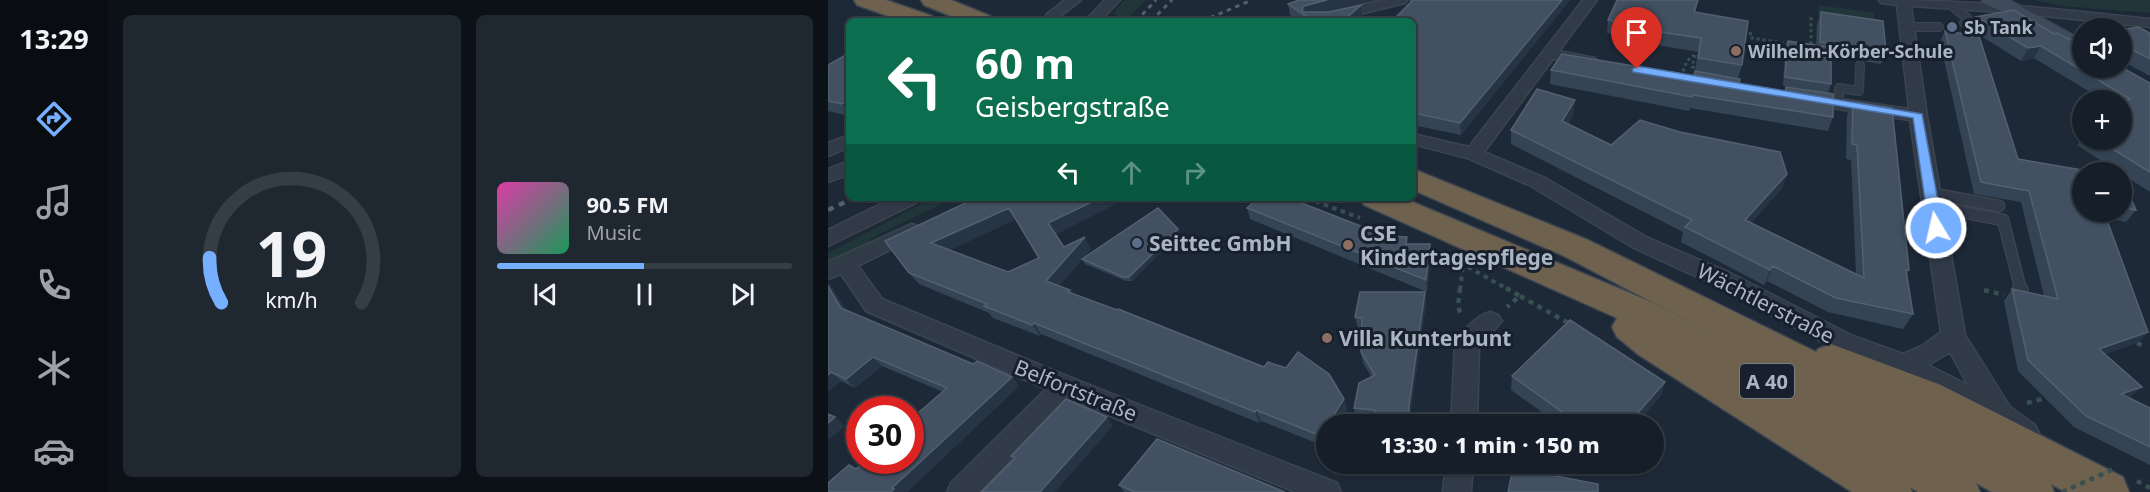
<!DOCTYPE html>
<meta charset="utf-8">
<style>
:root{--surface:#161f29;--page:#1f2731;--text:#f1f3f6;--muted:#9ea2a8;--line:#353d46;--accent:#76afff}
body{margin:0;font-family:"Noto Sans",sans-serif;background:var(--page);color:var(--text);height:100vh;display:flex;flex-direction:column;font-size:22px;white-space:nowrap}
*{box-sizing:border-box;margin:0}
p{font-size:20px;color:var(--muted)}
.icon{flex:none;width:33px;height:33px;fill:none;stroke:currentColor;stroke-width:2;stroke-linecap:round;stroke-linejoin:round}
.map{position:relative;flex:1;overflow:hidden}
.panel{display:flex;flex-direction:column;gap:15px;padding:15px;background:#0c1117;width:720px}
.panel>*{flex:none}
.hud{position:absolute;left:18px;top:18px;width:570px;height:183px;border-radius:9px;box-shadow:0 2px 4px #0004,0 0 0 2px var(--line);background:#0b6e4f;color:#fff;overflow:hidden}
.controls{position:absolute;left:1244px;top:18px;display:grid;gap:12px}
.controls a{display:grid;place-items:center;width:60px;height:60px;border-radius:50%;background:var(--surface);box-shadow:0 2px 4px #0004,0 0 0 2px var(--line);font-size:30px}
.speed{position:absolute;left:18px;top:396px;display:flex;gap:12px;font-size:30px;font-weight:700;text-align:center}
.speed>*{display:grid;place-content:center;width:78px;height:78px;border-radius:50%;background:var(--surface);box-shadow:0 2px 4px #0004,0 0 0 2px var(--line);line-height:1}
.speed .limit{border:9px solid #d22;background:#fff;color:#111}
.pin{position:absolute;display:grid;place-items:center;width:51px;height:51px;color:#fff;margin:-62px -26px;border-radius:50% 50% 50% 0;rotate:-45deg;box-shadow:0 0 6px #0007}
.pin .icon{rotate:45deg}
.me{position:absolute;width:66px;margin:-33px;rotate:351deg;stroke-linejoin:round;filter:drop-shadow(0 0 4px #0008)}
.turn{display:flex;align-items:center;gap:21px;height:126px;padding:0 30px;font-size:27px}
.turn .icon{width:78px;height:78px;stroke-width:2.5}
.turn b{display:block;font-size:42px;line-height:51px}
.lanes{display:flex;align-items:center;height:57px;padding:0 30px;background:#0003;justify-content:center;gap:30px;direction:ltr}
.lanes .off{opacity:.35}
.panel .widget{flex:1;display:flex;flex-direction:column;justify-content:center;gap:9px;min-width:0;padding:0 21px;border-radius:9px;background:var(--page)}
.panel .dial{align-items:center;gap:0}
.dial svg{height:156px;overflow:visible;fill:none;stroke:var(--line);stroke-width:7;stroke-linecap:round;text-anchor:middle}
.dial text{fill:var(--text);stroke:none}
.song{display:flex;align-items:center;gap:18px}
.cover{width:72px;height:72px;border-radius:9px;background:linear-gradient(135deg,hsl(320 70% 55%),hsl(150 70% 35%))}
.played{height:6px;border-radius:3px;background:linear-gradient(90deg,var(--accent) 50%,var(--line) 50%)}
.keys{display:flex;justify-content:space-around;direction:ltr}
.panel .tiles{flex:1;display:grid;gap:15px;grid-template-columns:repeat(2,1fr)}
.trip{position:absolute;left:488px;top:414px;width:348px;height:60px;border-radius:30px;background:var(--surface);box-shadow:0 2px 4px #0004,0 0 0 2px var(--line);font-weight:800;line-height:60px;text-align:center}
main{display:flex;flex:1;min-height:0}
.tab-bar{display:flex;flex-direction:column;width:108px;justify-content:space-around;align-items:center;background:#090c10;color:var(--muted)}
.tab-bar .icon{width:42px;height:42px}
.tab-bar .selected{color:var(--accent)}
.tab-bar b{font-size:27px;color:var(--text)}
.map>svg:first-child{display:block}
</style>
<main>
<nav class="tab-bar">
<b>13:29</b>
<svg class="icon selected" aria-label="directions" viewBox="0 0 24 24"><path d="M12 3l9 9-9 9-9-9zM9 14v-3h6M13 9l2 2-2 2"/></svg>
<svg class="icon" aria-label="music" viewBox="0 0 24 24"><path d="M9 18V5l10-2v13"/><circle cx="6" cy="18" r="3"/><circle cx="16" cy="16" r="3"/></svg>
<svg class="icon" aria-label="phone" viewBox="0 0 24 24"><path d="M5 4h4l2 5-3 2q2 4 5 5l2-3 5 2v4C11 20 4 13 5 4z"/></svg>
<svg class="icon" aria-label="climate" viewBox="0 0 24 24"><path d="M12 3v18M4 7l16 10M4 17L20 7"/></svg>
<svg class="icon" aria-label="car" viewBox="0 0 24 24"><path d="M5 17H2v-5l4-1 3-4h7l3 4 3 1v5h-3M9 17h6M6 11h13"/><circle cx="7" cy="17" r="2"/><circle cx="17" cy="17" r="2"/></svg>
</nav>
<section class="panel">
<div class="tiles">
<div class="widget dial"><svg viewBox="0 0 100 80">
<path d="M14 69A42 42 0 1 1 86 69"/>
<path d="M14 69A42 42 0 0 1 8 46" stroke="#76afff"/>
<text x="50" y="56" font-size="32" font-weight="700">19</text>
<text x="50" y="72" font-size="11">km/h</text>
</svg></div>
<div class="widget">
<div class="song"><i class="cover"></i><div><b>90.5 FM</b><p>Music</p></div></div>
<div class="played"></div>
<div class="keys"><svg class="icon" aria-label="previous" viewBox="0 0 24 24"><path d="M18 5L8 12l10 7zM5 5v14"/></svg><svg class="icon" aria-label="pause" viewBox="0 0 24 24"><path d="M8 5v14M16 5v14"/></svg><svg class="icon" aria-label="next" viewBox="0 0 24 24"><path d="M6 5l10 7-10 7zM19 5v14"/></svg></div>
</div>
</div>
</section>
<div class="map">
<svg width="1322" height="492" viewBox="0 0 1322 492">
<rect width="100%" height="100%" fill="#1e2937"/>
<path fill="#203638" d="M 296,0 L 318,0 L 297,21 L 293,21 L 286,12 Z
M 1206,0 L 1322,0 L 1322,13 L 1235,6 Z
M 991,5 L 1046,13 L 1047,24 L 990,16 Z
M 105,198 L 127,198 L 49,235 L 28,250 L 0,262 L 0,253 Z"/>
<g fill="none" stroke-linecap="round" stroke-linejoin="round">
<defs>
<path id="service-far2" d="M 1123,5 L 1139,18 L 1136,23
M 1080,27 L 1111,27
M 1011,104 L 1011,88 L 1031,91 L 1032,65"/>
<path id="service-far1" d="M 1102,193 L 1171,206
M 1104,206 L 1175,220 L 1193,290"/>
<path id="service" d="M 1192,288 L 1193,291"/>
<path id="minor" d="M 237,0 L 253,0 L 230,18 L 220,18 L 218,15 Z
M 277,0 L 292,0 L 272,21 L 257,21 Z
M 554,0 L 579,0 L 577,3 L 503,21 L 478,21 L 480,18 Z
M 755,0 L 769,0 L 731,51 L 767,58 L 769,61 L 761,66 L 725,59 L 656,152 L 717,178 L 820,238 L 900,272 L 1025,336 L 1075,354 L 1094,346 L 1113,332 L 1082,120 L 978,104 L 970,99 L 972,95 L 978,94 L 1081,109 L 1069,5 L 1053,3 L 1051,0 C 1142,0 1231,9 1322,19 L 1322,27 L 1188,13 L 1083,6 L 1099,116 L 1137,335 L 1182,407 L 1207,425 L 1211,433 L 1207,441 L 1198,445 L 1189,441 L 1163,422 L 1067,371 L 1009,350 L 884,284 L 806,248 L 703,186 L 639,158 L 585,144 L 585,134 L 641,147 ZM 1122,352 L 1140,385 L 1100,365 Z
M 21,135 L 21,147 L 0,156 L 0,143 Z
M 21,161 L 21,174 L 0,182 L 0,169 Z
M 65,198 L 91,198 L 88,203 L 0,246 L 0,230 Z
M 83,224 L 90,226 L 93,231 L 90,236 L 30,266 L 54,299 L 246,379 L 509,483 L 513,492 L 467,492 L 241,399 L 152,492 L 119,492 L 123,483 L 218,389 L 38,311 L 13,274 L 0,279 L 0,262 Z
M 662,312 L 670,315 L 674,321 L 651,347 L 649,424 L 623,424 L 627,344 C 634,331 648,316 662,312 Z
M 618,464 L 645,464 L 643,492 L 615,492 Z"/>
<path id="secondary" d="M 1154,0 L 1181,0 L 1254,40 L 1254,56 L 1246,54 L 1178,13 L 1157,4 Z"/>
<path id="motorway" d="M 26,0 L 58,0 L 104,16 L 107,21 L 74,21 L 29,5 Z
M 93,0 L 123,0 L 162,16 L 165,21 L 135,21 L 96,5 Z
M 585,169 L 760,240 L 988,352 L 990,349 L 1003,344 L 1113,385 L 1295,477 L 1301,492 L 1237,492 L 1223,484 L 1226,492 L 1164,492 L 1148,483 L 1152,492 L 1090,492 L 1082,487 L 1084,492 L 1024,492 L 811,355 L 789,337 L 784,327 L 789,318 L 536,205 L 532,198 L 575,198 L 828,304 L 942,364 L 736,256 L 585,190 Z"/>
</defs>
<use href="#service-far2" stroke="#3b4451" stroke-width="10"/>
<use href="#service-far1" stroke="#3b4451" stroke-width="13"/>
<use href="#service" stroke="#3b4451" stroke-width="16"/>
<use href="#minor" stroke="#3b4451" stroke-width="3"/>
<use href="#secondary" stroke="#3b4451" stroke-width="3"/>
<use href="#motorway" stroke="#3c4652" stroke-width="3"/>
<path stroke="#385051" stroke-width="3" stroke-dasharray="3 3" stroke-linecap="butt" d="M 915,32 L 924,34 L 924,38 L 962,44
M 981,47 L 983,48 L 983,17
M 867,55 L 864,67 L 871,68
M 853,77 L 859,61 L 866,55"/>
<path stroke="#385051" stroke-width="4" stroke-dasharray="4.5 4.5" stroke-linecap="butt" d="M 479,198 L 532,218
M 640,267 L 681,290
M 632,290 L 635,265"/>
<path stroke="#385051" stroke-width="4.5" stroke-dasharray="5 5" stroke-linecap="butt" d="M 632,288 L 630,305 L 633,317
M 678,288 L 692,296 L 679,307
M 1156,290 L 1176,295
M 692,296 L 744,325
M 1309,343 L 1316,346
M 1199,403 L 1218,398
M 1309,481 L 1322,488"/>
<use href="#service-far2" stroke="#313b48" stroke-width="8"/>
<use href="#service-far1" stroke="#313b48" stroke-width="10"/>
<use href="#service" stroke="#313b48" stroke-width="13"/>
<use href="#minor" fill="#313b48" fill-rule="evenodd"/>
<use href="#secondary" fill="#3f4a5b" fill-rule="evenodd"/>
<use href="#motorway" fill="#6e614e" fill-rule="evenodd"/>
<path stroke="#535f6f" stroke-width="3" stroke-dasharray="4.5 4.5" stroke-linecap="butt" d="M 308,21 L 328,0
M 323,21 L 344,0
M 374,21 L 424,0"/>
<path stroke="#535f6f" stroke-width="4.5" stroke-dasharray="6 6" stroke-linecap="butt" d="M 0,210 L 26,198"/>
<path stroke="#385051" stroke-width="4.5" stroke-dasharray="5 5" stroke-linecap="butt" d="M 1234,492 L 1286,469"/>
</g>
<path fill="#354454" fill-rule="evenodd" d="M 471,0 L 545,0 L 496,12 L 534,16 L 529,21 L 471,21 L 462,15 L 460,4 Z
M 580,0 L 742,0 L 633,135 L 585,125 L 585,21 L 582,2 Z
M 789,0 L 870,0 L 867,13 L 914,65 L 910,78 L 867,71 L 870,52 L 829,45 L 830,41 L 779,33 L 780,20 Z
M 1186,10 L 1254,68 L 1322,83 L 1322,192 L 1249,145 L 1254,137 L 1254,140 L 1293,140 L 1293,100 L 1275,100 L 1206,58 L 1193,61 L 1142,29 L 1148,17 Z
M 993,12 L 1058,52 L 1053,64 L 1003,56 L 1003,84 L 1000,93 L 955,86 L 957,50 L 960,41 L 988,45 L 989,24 Z
M 1293,30 L 1322,33 L 1322,76 L 1294,61 L 1293,63 Z
M 1117,31 L 1190,159 L 1254,212 L 1293,212 L 1293,177 L 1308,210 L 1298,222 L 1278,218 L 1320,332 L 1309,343 L 1277,354 L 1302,398 L 1322,408 L 1322,465 L 1246,427 L 1190,371 L 1176,301 L 1184,289 L 1216,296 L 1193,202 L 1146,194 L 1112,42 Z
M 21,53 L 21,116 L 0,111 L 0,65 Z
M 723,70 L 911,84 L 956,91 L 958,87 L 1005,117 L 1000,131 L 862,108 L 861,111 L 722,84 Z
M 747,100 L 745,115 L 740,124 L 783,145 L 959,174 L 954,188 L 923,223 L 1028,274 L 1023,160 L 1018,159 L 1019,116 L 1025,102 L 1081,270 L 1079,273 L 1085,314 L 1075,329 L 1000,312 L 939,281 L 936,285 L 853,242 L 855,232 L 683,144 L 683,130 Z
M 1254,112 L 1254,129 L 1246,125 Z
M 148,198 L 227,234 L 236,247 L 263,249 L 254,259 L 350,229 L 352,233 L 304,281 L 298,281 L 257,264 L 254,259 L 231,286 L 242,290 L 244,293 L 516,399 L 519,410 L 510,424 L 498,424 L 498,443 L 496,446 L 433,421 L 431,423 L 213,334 L 212,336 L 165,318 L 161,313 L 91,284 L 81,273 ZM 188,219 L 211,258 L 180,272 L 122,250 Z
M 419,208 L 558,236 L 579,237 L 579,244 L 602,244 L 603,256 L 599,292 L 422,219 Z
M 2,284 L 17,310 L 145,364 L 184,377 L 191,386 L 79,492 L 0,492 L 28,469 L 115,392 L 54,366 L 27,388 L 13,381 L 0,391 Z
M 597,292 L 598,303 L 582,416 L 582,424 L 546,424 L 547,420 L 528,418 L 526,408 L 543,376 L 535,363 L 533,352 L 533,328 L 530,328 L 527,317 Z
M 684,376 L 837,382 L 833,396 L 808,424 L 731,424 L 683,390 Z
M 291,485 L 457,492 L 296,492 Z"/>
<path fill="#263444" d="M 499,0 L 545,0 L 478,17 L 474,10 L 476,6 Z
M 734,0 L 742,0 L 633,135 L 632,123 Z
M 533,5 L 534,16 L 529,21 L 515,21 Z
M 1213,46 L 1206,58 L 1193,61 L 1200,48 Z
M 21,100 L 21,114 L 14,104 Z
M 747,100 L 745,115 L 732,136 L 734,121 Z
M 959,174 L 954,188 L 912,235 L 917,220 Z
M 272,198 L 300,198 L 227,235 L 220,223 Z
M 181,208 L 188,219 L 112,255 L 103,243 Z
M 350,229 L 352,233 L 304,281 L 301,277 Z
M 257,237 L 263,249 L 226,292 L 218,281 Z
M 602,244 L 603,256 L 599,292 L 598,280 Z
M 945,266 L 939,281 L 936,285 L 942,270 Z
M 0,282 L 2,284 L 22,317 L 13,308 L 0,286 Z
M 597,292 L 598,303 L 582,416 L 582,424 L 580,424 L 581,406 Z
M 206,323 L 213,334 L 212,336 L 204,325 Z
M 1320,332 L 1309,343 L 1261,360 L 1271,349 Z
M 45,357 L 54,366 L 27,388 L 18,379 Z
M 3,372 L 13,381 L 0,391 L 0,375 Z
M 184,377 L 191,386 L 79,492 L 63,492 L 64,488 Z
M 837,382 L 833,396 L 808,424 L 800,424 Z
M 1314,387 L 1302,398 L 1293,394 Z
M 516,399 L 519,410 L 510,424 L 500,424 Z
M 428,410 L 433,421 L 431,423 L 427,412 Z
M 7,417 L 17,426 L 0,440 L 0,423 Z
M 279,417 L 285,426 L 227,492 L 212,492 Z
M 498,428 L 498,443 L 496,446 L 493,436 Z"/>
<path fill="#425061" stroke="#526070" stroke-width="1.5" fill-rule="evenodd" d="M 471,0 L 499,0 L 476,6 L 474,10 L 476,12 L 501,12 L 533,5 L 515,21 L 485,21 L 460,4 Z
M 585,0 L 734,0 L 632,123 L 585,113 L 585,21 L 564,21 Z
M 789,0 L 870,0 L 866,12 L 920,21 L 914,65 L 870,58 L 873,38 L 831,32 L 833,28 L 780,20 Z
M 1186,10 L 1226,34 L 1229,33 L 1241,39 L 1254,44 L 1254,68 L 1293,67 L 1322,83 L 1322,172 L 1270,140 L 1293,140 L 1293,101 L 1302,99 L 1213,46 L 1200,48 L 1148,17 Z
M 993,12 L 1055,21 L 1058,52 L 992,42 Z
M 1310,27 L 1322,33 L 1322,59 L 1303,49 L 1299,53 L 1293,53 L 1293,30 Z
M 1117,31 L 1151,36 L 1190,159 L 1266,172 L 1254,172 L 1254,212 L 1276,212 L 1320,332 L 1271,349 L 1314,387 L 1293,394 L 1322,408 L 1322,447 L 1258,416 L 1200,360 L 1184,289 L 1230,299 L 1201,191 L 1153,182 Z
M 960,41 L 1000,47 L 1003,57 L 1003,84 L 957,77 Z
M 21,53 L 21,100 L 14,104 L 0,101 L 0,65 Z
M 734,54 L 866,76 L 867,71 L 912,79 L 911,84 L 958,92 L 958,87 L 1005,94 L 1005,117 L 865,95 L 864,97 L 723,70 Z
M 709,89 L 747,100 L 734,121 L 783,145 L 812,120 L 852,132 L 952,152 L 959,174 L 917,220 L 1036,278 L 1029,145 L 1024,144 L 1025,102 L 1064,108 L 1081,270 L 1078,270 L 1085,314 L 1008,298 L 945,266 L 942,270 L 857,227 L 864,220 L 683,130 Z
M 1293,177 L 1308,210 L 1293,208 Z
M 148,198 L 272,198 L 220,223 L 236,247 L 257,237 L 218,281 L 242,290 L 240,292 L 289,310 L 290,309 L 436,367 L 440,362 L 458,368 L 470,352 L 501,374 L 516,399 L 500,424 L 498,424 L 498,428 L 493,436 L 428,410 L 427,412 L 206,323 L 204,325 L 156,306 L 159,304 L 81,273 L 57,241 ZM 181,208 L 211,258 L 180,272 L 103,243 Z
M 430,198 L 461,198 L 558,236 L 579,237 L 578,244 L 602,244 L 598,280 L 419,208 Z
M 330,208 L 350,229 L 301,277 L 295,277 L 254,259 Z
M 0,286 L 13,308 L 145,364 L 149,361 L 184,377 L 64,488 L 66,489 L 63,492 L 0,492 L 0,483 L 21,465 L 28,469 L 38,460 L 82,460 L 82,420 L 119,388 L 45,357 L 18,379 L 3,372 L 0,375 Z
M 532,292 L 597,292 L 581,406 L 580,424 L 546,424 L 547,410 L 526,408 L 531,383 L 547,375 L 533,352 L 534,318 L 527,317 Z
M 742,320 L 837,382 L 800,424 L 751,424 L 684,376 Z
M 238,399 L 279,417 L 212,492 L 153,492 L 187,458 L 183,456 Z
M 0,414 L 7,417 L 0,423 Z
M 329,439 L 457,492 L 307,492 L 291,485 Z
M 685,468 L 770,484 L 770,492 L 680,492 Z"/>
<path fill="#76afff" stroke="#4d72a6" stroke-width="1.5" d="M 809,66 L 1094,114 L 1115,228 L 1108,232 L 1101,228 L 1085,118 L 805,72 L 804,69 Z"/>
<g fill="#5c6f8a" stroke="#17202c" stroke-width="2">
<circle cx="1124" cy="27" r="6"/>
<circle cx="309" cy="243" r="6"/>
</g>
<g fill="#8d6e63" stroke="#17202c" stroke-width="2">
<circle cx="908" cy="51" r="6"/>
<circle cx="520" cy="245" r="6"/>
<circle cx="499" cy="338" r="6"/>
</g>
<g text-anchor="middle" dominant-baseline="central" stroke-width="6" stroke-linejoin="round" paint-order="stroke">
<g font-size="18" font-weight="bold" fill="#abb6c5" stroke="#17202c" text-anchor="start">
<text x="1136" y="27">Sb Tank</text>
<text x="920" y="51">Wilhelm-Körber-Schule</text>
</g>
<rect fill="#17202c" stroke="#7f8997" stroke-width="1.5" x="912" y="364" width="54" height="34" rx="4.5"/>
<g font-size="20" font-weight="bold" fill="#abb6c5">
<text x="939" y="381">A 40</text>
</g>
<g font-size="21" font-weight="bold" fill="#abb6c5" stroke="#17202c" text-anchor="start">
<text x="532" y="233">CSE<tspan x="532" dy="24">Kindertagespflege</tspan></text>
<text x="321" y="243">Seittec GmbH</text>
<text x="511" y="338">Villa Kunterbunt</text>
</g>
<g font-size="21" fill="#abb6c5" stroke="#17202c">
<text transform="translate(938 303) rotate(27)">Wächtlerstraße</text>
<text transform="translate(248 390) rotate(22)">Belfortstraße</text>
</g>
</g>
</svg>
<div class="controls">
<a><svg class="icon" aria-label="sound" viewBox="0 0 24 24"><path d="M4 9h4l5-4v14l-5-4H4zM17 9q2 3 0 6"/></svg></a>
<a>+</a>
<a>−</a>
</div>
<div class="speed"><div class="limit">30</div></div>
<div class="pin" style="left:809px;top:69px;background:#d93025"><svg class="icon" aria-label="arrive" viewBox="0 0 24 24"><path d="M6 21V4h12l-3 4 3 4H6"/></svg></div>
<svg class="me" style="left:1108px;top:228px" viewBox="-20 -20 40 40"><circle r="17" fill="#76afff" stroke="#fff" stroke-width="3"/><path d="M0-11L8 9 0 5-8 9z" fill="#fff"/></svg>
<div class="trip">13:30 · 1 min · 150 m</div>
<div class="hud">
<div class="turn"><svg class="icon" aria-label="left" viewBox="0 0 24 24"><path d="M17 20v-9H6M10 6l-5 5 5 5"/></svg><div><b>60 m</b>Geisbergstraße</div></div>
<div class="lanes"><svg class="icon" aria-label="left" viewBox="0 0 24 24"><path d="M17 20v-9H6M10 6l-5 5 5 5"/></svg><svg class="icon off" aria-label="ahead" viewBox="0 0 24 24"><path d="M12 20V5M6 11l6-6 6 6"/></svg><svg class="icon off" aria-label="right" viewBox="0 0 24 24"><path d="M7 20v-9h11M14 6l5 5-5 5"/></svg></div>
</div>
</div>
</main>
